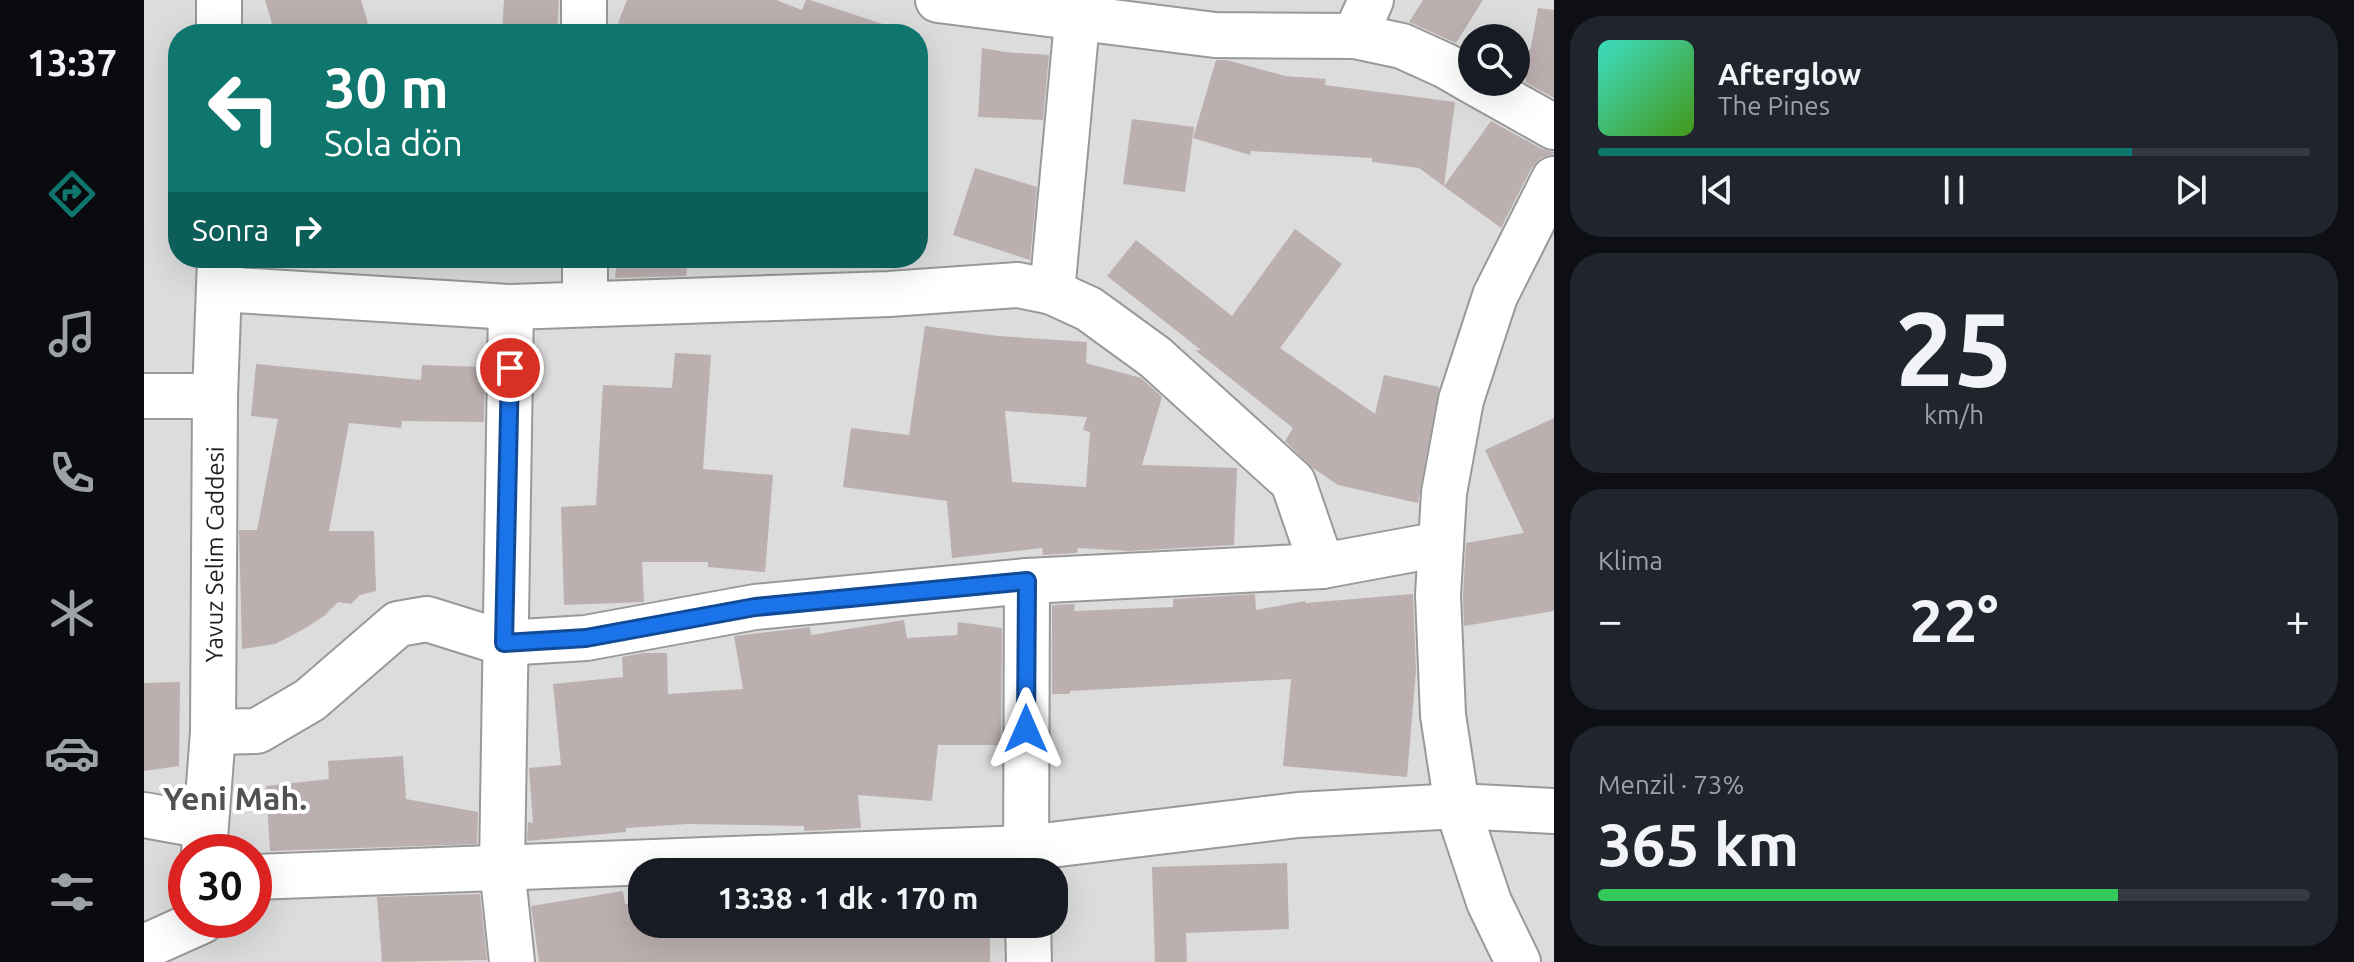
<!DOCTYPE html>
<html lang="tr">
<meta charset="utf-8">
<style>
:root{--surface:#171b24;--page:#20242c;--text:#f1f3f6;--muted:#9ea1a6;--line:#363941;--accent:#0f766e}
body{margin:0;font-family:Ubuntu,sans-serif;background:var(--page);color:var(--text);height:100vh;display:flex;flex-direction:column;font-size:30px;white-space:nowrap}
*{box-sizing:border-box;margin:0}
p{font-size:26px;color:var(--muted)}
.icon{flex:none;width:44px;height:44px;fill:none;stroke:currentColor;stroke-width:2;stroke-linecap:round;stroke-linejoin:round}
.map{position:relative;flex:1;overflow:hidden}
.side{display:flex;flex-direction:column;gap:16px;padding:16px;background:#0d0f14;width:800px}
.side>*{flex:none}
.banner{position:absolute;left:24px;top:24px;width:760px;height:244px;border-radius:32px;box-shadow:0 8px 32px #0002;background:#0f766e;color:#fff;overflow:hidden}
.controls{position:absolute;left:1314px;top:24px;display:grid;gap:16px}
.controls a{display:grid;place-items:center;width:72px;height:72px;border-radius:50%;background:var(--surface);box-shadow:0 8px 32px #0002;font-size:40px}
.speed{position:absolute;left:24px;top:834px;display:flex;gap:16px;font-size:40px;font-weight:700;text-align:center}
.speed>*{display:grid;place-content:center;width:104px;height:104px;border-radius:50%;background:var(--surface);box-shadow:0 8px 32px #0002;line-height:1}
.speed .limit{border:12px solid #d22;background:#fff;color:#111}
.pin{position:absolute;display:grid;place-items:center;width:68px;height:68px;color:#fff;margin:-34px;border:4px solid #fff;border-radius:50%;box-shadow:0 2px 8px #0007}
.me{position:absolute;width:88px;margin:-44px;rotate:0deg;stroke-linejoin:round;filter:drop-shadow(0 0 6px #0008)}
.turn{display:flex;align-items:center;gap:28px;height:168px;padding:0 24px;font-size:36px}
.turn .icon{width:104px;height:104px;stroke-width:2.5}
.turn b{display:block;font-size:56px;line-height:68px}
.then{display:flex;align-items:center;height:76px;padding:0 24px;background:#0003;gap:16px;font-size:30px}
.big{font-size:60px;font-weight:700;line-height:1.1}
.side .tile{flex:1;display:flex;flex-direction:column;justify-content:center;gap:12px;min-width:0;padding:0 28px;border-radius:32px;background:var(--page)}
.side .dial{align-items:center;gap:0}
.dial b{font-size:104px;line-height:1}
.song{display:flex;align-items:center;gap:24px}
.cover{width:96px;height:96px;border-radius:12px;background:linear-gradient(135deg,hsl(170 70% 55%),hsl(100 70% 35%))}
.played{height:8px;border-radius:4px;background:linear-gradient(90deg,var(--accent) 75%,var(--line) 75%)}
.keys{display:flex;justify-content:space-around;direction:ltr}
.heat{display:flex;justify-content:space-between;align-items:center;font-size:44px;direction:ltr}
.charge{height:12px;border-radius:6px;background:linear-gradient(90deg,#34c759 73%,var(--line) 0)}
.trip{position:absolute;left:484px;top:858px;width:440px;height:80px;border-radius:32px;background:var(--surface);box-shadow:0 8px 32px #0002;font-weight:700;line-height:80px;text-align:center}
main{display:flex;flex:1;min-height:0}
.tab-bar{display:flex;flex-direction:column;width:144px;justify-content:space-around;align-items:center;background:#090b0e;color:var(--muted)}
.tab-bar .icon{width:56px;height:56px}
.tab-bar .selected{color:var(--accent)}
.tab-bar b{font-size:36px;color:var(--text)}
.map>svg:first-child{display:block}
</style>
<main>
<nav class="tab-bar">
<b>13:37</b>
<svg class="icon selected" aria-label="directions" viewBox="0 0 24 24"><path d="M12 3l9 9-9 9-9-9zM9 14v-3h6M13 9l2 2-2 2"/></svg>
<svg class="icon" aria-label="music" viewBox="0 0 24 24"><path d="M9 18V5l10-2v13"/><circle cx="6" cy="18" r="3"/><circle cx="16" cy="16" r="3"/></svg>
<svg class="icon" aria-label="phone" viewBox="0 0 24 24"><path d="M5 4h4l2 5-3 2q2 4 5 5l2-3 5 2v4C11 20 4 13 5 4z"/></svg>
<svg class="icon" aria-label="climate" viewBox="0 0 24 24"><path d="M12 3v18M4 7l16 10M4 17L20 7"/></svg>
<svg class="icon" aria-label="car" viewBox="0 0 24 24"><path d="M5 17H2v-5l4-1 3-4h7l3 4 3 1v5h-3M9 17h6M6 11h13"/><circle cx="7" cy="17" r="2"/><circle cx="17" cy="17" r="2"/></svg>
<svg class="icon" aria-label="filters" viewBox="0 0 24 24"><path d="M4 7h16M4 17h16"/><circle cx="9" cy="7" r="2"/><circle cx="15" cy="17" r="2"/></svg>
</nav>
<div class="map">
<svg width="1410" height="962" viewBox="0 0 1410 962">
<rect width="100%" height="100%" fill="#efe8e5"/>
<path fill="#dddcdc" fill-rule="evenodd" d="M 0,0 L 1410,0 L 1410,962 L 0,962 ZM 34,34 L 774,34 L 774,258 L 34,258 ZM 1328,38 L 1372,38 L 1372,82 L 1328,82 ZM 42,852 L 110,852 L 110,920 L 42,920 ZM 498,872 L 910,872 L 910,924 L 498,924 Z"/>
<path fill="#bcafaf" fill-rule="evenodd" d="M 121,0 L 217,0 L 227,34 L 131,34 Z
M 360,0 L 415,0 L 413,34 L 358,34 Z
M 483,0 L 632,0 L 658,10 L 662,0 L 666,0 L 751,28 L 750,34 L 502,34 L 474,23 Z
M 1279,0 L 1339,0 L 1312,43 L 1265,22 Z
M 1394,8 L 1410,10 L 1410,98 L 1381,82 L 1382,78 L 1372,75 L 1372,68 L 1387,47 Z
M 838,48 L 861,52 L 905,55 L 899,120 L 834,117 Z
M 1072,60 L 1083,60 L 1141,76 L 1182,79 L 1181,85 L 1311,102 L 1300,186 L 1347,121 L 1398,149 L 1410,152 L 1410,154 L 1397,158 L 1388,167 L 1357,228 L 1275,168 L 1228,162 L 1228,158 L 1107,151 L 1106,155 L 1049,138 Z
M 988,119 L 1050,127 L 1041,192 L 979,184 Z
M 831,168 L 893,187 L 886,260 L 809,235 Z
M 1151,229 L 1198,264 L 1136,348 L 1231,414 L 1240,375 L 1295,387 L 1274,503 L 1194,485 L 1169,468 L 1141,441 L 1149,428 L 1051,350 L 1057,350 L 963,276 L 992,240 L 1088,316 Z
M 473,258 L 544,258 L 542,276 L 471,278 Z
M 781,326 L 854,336 L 943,342 L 942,363 L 997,378 L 1018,397 L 998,465 L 1093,468 L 1090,545 L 985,551 L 934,548 L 933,553 L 899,555 L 898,548 L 808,558 L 803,501 L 699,487 L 707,428 L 765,435 ZM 861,411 L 943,417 L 939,430 L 946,432 L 942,487 L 868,482 Z
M 531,353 L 567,355 L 559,469 L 629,475 L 621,572 L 564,567 L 564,562 L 498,562 L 500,602 L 420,605 L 417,507 L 452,505 L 459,385 L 528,388 Z
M 112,364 L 277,380 L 278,365 L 341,367 L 340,422 L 258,421 L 257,428 L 205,423 L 185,531 L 230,531 L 232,591 L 216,595 L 207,604 L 194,602 L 180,616 L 160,629 L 131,644 L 98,649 L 95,530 L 113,530 L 134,419 L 107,416 Z
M 1410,418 L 1410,611 L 1320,626 L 1319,595 L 1322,543 L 1380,533 L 1341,450 Z
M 1111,594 L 1112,610 L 1161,601 L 1162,603 L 1269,594 L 1272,671 L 1263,777 L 1139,766 L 1147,679 L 926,691 L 926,694 L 908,694 L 908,605 L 931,604 L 930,611 L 1029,607 L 1029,599 Z
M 760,620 L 763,638 L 813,635 L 814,622 L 858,628 L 857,745 L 794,745 L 788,801 L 714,795 L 717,828 L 660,831 L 660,826 L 543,824 L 482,828 L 482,832 L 383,841 L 384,822 L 389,823 L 385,768 L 417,765 L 409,684 L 479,677 L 478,657 L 499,653 L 523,653 L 524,694 L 599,689 L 590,636 L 666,627 L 667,635 Z
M 36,682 L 35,766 L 0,771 L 0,683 Z
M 259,756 L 262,799 L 334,812 L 333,844 L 126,851 L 122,786 L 185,779 L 184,761 Z
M 1143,863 L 1145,929 L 1042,933 L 1043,962 L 1011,962 L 1008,867 Z
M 479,891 L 481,904 L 498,903 L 498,924 L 560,924 L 561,937 L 648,924 L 846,924 L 846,962 L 395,962 L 387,906 Z
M 336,894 L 343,960 L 238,962 L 233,897 Z"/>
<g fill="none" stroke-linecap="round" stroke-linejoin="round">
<defs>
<g id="minor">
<path d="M 75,0 L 75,34"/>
<path d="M 440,0 L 440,34"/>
<path d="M 794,0 L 1071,35 L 1211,36 L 1258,46 L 1302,66 L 1328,81"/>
<path d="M 1211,36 L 1227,0"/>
<path d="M 1330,82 L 1410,127"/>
<path d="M 441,258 L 441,304"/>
<path d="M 75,289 L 367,307 L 745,294 L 874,285 L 908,292 L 945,309 L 1011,357 L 1149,482 L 1178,566"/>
<path d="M 908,292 L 935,0"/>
<path d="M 367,307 L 358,867 L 368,962"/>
<path d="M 0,396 L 71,396"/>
<path d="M 69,732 L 113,731 L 166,700 L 254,624 L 283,619 L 360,643 L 442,638 L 611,607 L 883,581 L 1178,566 L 1297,544"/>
<path d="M 0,815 L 61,826"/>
<path id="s1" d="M 60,852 L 69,732 L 71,396 L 76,259"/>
<path d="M 882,872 L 883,581"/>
<path d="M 110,877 L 882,848 L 1154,815 L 1313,806 L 1410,811"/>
<path d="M 884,924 L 885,962"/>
<path d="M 0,947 L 58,921"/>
<path d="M 1374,962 L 1345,902 L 1313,806 L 1299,715 L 1294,595 L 1300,493 L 1317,400 L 1351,296 L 1410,179"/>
</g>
</defs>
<use href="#minor" stroke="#999" stroke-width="48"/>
<use href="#minor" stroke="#fff" stroke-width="44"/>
</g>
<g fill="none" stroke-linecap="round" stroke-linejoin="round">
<defs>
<path id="route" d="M 366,368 L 360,643 L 442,638 L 611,607 L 883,581 L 882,729"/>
</defs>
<use href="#route" stroke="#114b97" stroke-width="20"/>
<use href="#route" stroke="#1a73e8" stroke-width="14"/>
</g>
<g text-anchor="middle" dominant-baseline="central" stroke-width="8" stroke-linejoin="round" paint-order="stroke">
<g font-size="24" fill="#1f1f1f" stroke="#fff">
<text stroke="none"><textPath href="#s1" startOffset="298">Yavuz Selim Caddesi</textPath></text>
</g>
<g font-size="32" font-weight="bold" fill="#525252" stroke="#fff">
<text x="91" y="798">Yeni Mah.</text>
</g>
</g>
</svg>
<div class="controls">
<a><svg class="icon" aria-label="search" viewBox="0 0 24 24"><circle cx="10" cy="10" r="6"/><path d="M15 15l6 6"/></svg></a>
</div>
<div class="speed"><div class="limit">30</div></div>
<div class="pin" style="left:366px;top:368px;background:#d93025"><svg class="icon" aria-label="arrive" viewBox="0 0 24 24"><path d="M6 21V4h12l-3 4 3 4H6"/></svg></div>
<svg class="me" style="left:882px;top:729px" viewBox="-20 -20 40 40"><path d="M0-17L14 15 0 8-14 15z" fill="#1a73e8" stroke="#fff" stroke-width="4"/></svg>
<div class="trip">13:38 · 1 dk · 170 m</div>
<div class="banner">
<div class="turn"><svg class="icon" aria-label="left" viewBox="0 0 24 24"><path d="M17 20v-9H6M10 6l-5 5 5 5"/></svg><div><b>30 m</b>Sola dön</div></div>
<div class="then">Sonra<svg class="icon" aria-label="right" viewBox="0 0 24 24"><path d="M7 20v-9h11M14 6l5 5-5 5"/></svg></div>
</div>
</div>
<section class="side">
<div class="tile">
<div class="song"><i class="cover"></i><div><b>Afterglow</b><p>The Pines</p></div></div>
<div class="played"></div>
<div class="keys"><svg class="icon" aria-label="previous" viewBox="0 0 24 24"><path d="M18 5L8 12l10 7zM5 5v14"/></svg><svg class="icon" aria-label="pause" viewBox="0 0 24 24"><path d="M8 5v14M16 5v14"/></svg><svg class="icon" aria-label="next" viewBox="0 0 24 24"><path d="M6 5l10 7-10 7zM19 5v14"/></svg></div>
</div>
<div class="tile dial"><b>25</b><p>km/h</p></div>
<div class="tile"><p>Klima</p>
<div class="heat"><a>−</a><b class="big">22°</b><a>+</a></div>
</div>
<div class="tile"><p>Menzil · 73%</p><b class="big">365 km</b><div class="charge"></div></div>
</section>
</main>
